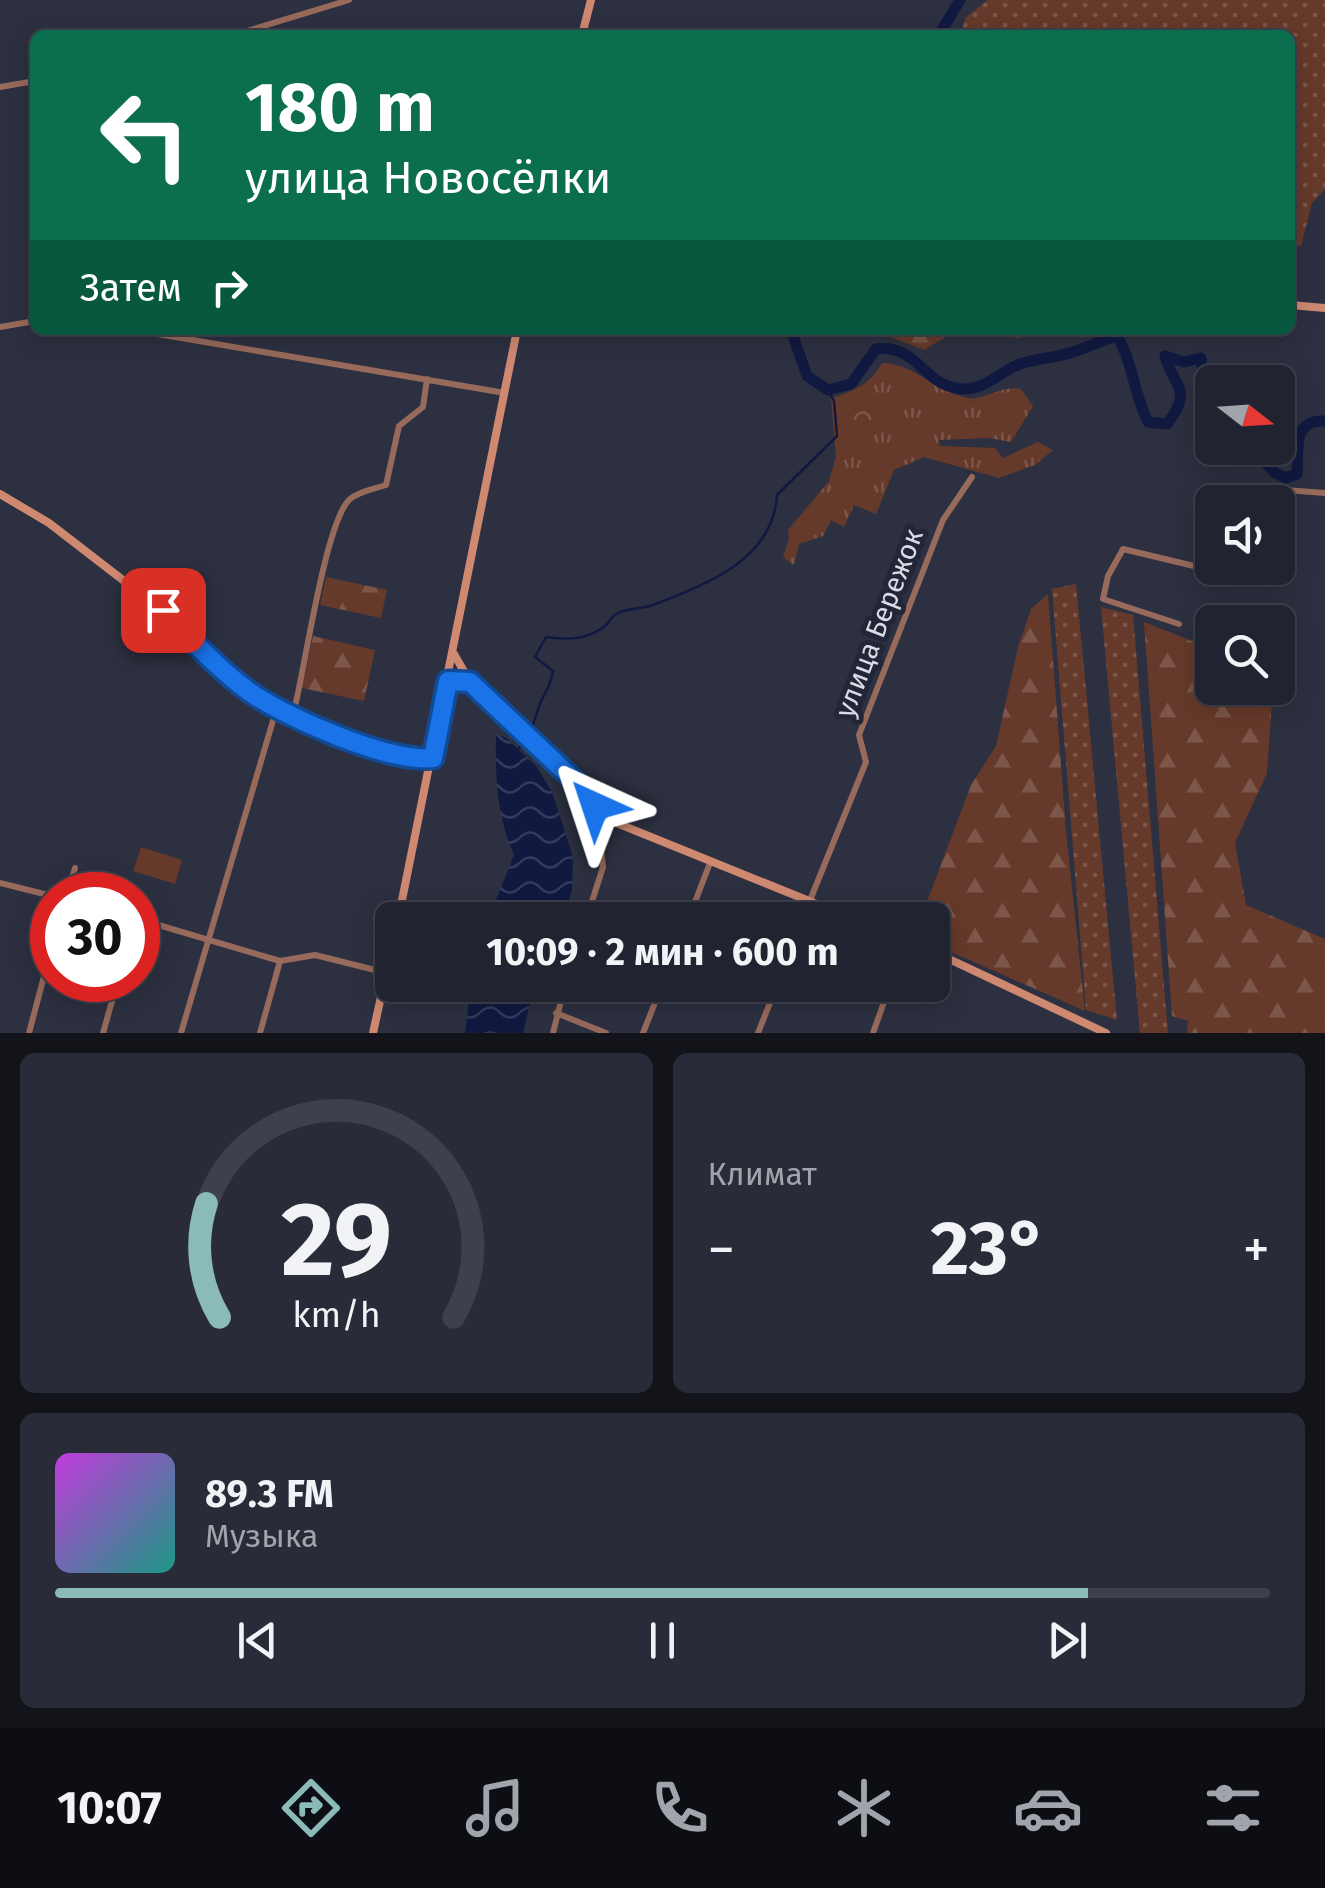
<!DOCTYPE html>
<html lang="ru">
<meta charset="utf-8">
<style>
:root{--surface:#212430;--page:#292c38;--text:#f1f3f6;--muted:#a2a4ab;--line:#3e414c;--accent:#8bbbb9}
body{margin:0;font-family:"Fira Sans",sans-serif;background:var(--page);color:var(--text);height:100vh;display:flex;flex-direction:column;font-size:38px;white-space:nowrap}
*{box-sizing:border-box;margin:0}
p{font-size:32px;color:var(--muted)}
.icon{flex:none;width:55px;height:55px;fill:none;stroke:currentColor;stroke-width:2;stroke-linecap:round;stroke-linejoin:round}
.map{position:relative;height:1033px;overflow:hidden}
.sheet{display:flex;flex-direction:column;gap:20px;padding:20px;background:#12141a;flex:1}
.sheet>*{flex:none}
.top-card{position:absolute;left:30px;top:30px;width:1265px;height:305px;border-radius:15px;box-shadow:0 5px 25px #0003,0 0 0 2px var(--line);background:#0b6e4f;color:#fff;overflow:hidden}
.needle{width:65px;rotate:107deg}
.fabs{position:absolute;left:1195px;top:365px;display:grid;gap:20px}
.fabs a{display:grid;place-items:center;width:100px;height:100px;border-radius:15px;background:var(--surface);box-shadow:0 5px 25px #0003,0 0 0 2px var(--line);font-size:50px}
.speed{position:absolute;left:30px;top:872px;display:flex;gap:20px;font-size:50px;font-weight:700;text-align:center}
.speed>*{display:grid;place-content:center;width:130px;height:130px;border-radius:50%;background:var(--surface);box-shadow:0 5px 25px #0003,0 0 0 2px var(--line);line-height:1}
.speed .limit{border:15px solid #d22;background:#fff;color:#111}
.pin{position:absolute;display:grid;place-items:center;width:85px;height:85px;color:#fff;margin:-42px;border-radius:20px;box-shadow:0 5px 15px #0006}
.me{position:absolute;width:110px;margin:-55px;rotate:318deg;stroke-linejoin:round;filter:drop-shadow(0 0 8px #0008)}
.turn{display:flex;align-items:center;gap:35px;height:210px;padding:0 50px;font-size:45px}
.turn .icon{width:130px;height:130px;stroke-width:2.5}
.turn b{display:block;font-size:70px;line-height:85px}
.then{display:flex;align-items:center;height:95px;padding:0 50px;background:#0003;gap:20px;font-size:38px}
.big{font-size:75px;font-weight:700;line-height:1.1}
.sheet .tile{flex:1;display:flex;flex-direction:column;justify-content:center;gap:15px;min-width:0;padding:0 35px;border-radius:15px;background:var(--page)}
.sheet .dial{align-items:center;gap:0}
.dial svg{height:260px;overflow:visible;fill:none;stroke:var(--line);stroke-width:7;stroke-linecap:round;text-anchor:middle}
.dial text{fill:var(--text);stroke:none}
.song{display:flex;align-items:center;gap:30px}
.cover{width:120px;height:120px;border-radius:15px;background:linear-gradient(135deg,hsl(290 70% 55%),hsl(170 70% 35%))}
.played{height:10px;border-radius:5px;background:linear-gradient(90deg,var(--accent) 85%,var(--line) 85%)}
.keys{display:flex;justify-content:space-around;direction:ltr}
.heat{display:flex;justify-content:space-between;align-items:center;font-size:55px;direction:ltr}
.sheet .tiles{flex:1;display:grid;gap:20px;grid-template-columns:1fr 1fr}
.tile:last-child{grid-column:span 2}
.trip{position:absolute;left:375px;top:902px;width:575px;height:100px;border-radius:15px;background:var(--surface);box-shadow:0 5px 25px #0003,0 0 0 2px var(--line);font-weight:700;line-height:100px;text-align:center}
.tab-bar{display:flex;height:160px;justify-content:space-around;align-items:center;background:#0d0e13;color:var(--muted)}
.tab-bar .icon{width:70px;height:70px}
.tab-bar .current{color:var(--accent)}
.tab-bar b{font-size:45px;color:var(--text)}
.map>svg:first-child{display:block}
</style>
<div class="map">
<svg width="1325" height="1033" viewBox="0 0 1325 1033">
<defs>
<pattern id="grass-tufts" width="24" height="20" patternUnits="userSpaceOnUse" patternTransform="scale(2.5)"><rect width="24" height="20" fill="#663a2a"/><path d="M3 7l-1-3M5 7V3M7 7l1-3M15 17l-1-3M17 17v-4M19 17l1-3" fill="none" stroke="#7b5649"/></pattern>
<pattern id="forest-firs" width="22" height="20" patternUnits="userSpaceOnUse" patternTransform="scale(2.5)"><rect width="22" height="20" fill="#663a2a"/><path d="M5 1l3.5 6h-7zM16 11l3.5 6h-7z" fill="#7b5649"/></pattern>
<pattern id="park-crowns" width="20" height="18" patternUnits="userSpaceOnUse" patternTransform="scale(2.5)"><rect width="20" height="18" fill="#663a2a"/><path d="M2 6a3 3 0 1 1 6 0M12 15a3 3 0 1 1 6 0" fill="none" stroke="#7b5649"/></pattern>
<pattern id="garden-dots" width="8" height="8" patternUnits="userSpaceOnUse" patternTransform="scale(2.5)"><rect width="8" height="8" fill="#663a2a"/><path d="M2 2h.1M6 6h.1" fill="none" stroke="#7b5649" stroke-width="1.8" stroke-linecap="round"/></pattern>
<pattern id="water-waves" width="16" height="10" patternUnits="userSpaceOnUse" patternTransform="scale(2.5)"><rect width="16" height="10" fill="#111941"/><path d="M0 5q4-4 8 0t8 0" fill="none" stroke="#333a5c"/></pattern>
</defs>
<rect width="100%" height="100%" fill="#2c3040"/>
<path fill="url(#grass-tufts)" d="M 882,363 C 915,364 936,392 968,398 C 985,401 1000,385 1021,389 L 1033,406 L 1011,442 L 989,438 L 939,440 L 940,446 L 995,448 L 1003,458 L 1038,442 L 1053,450 L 1035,465 L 999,478 L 924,457 L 894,470 L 876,514 L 854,505 L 844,527 L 831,520 L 823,536 L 799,544 L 794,565 L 783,557 L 789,539 L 788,530 L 829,481 L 836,456 L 831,399 C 854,390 869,386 882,363 Z"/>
<path fill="url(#forest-firs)" d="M 873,330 L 1046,330 L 1018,338 L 974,332 L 946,337 L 924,350 Z
M 326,577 L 387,590 L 381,618 L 320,605 Z
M 1048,594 L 1066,831 L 1085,1011 L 933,944 L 932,920 L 920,920 L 971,785 L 996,746 L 1018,647 L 1031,609 Z
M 1144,622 L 1212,649 L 1212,688 L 1273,688 L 1267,773 L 1235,843 L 1246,905 L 1325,939 L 1325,1033 L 1187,1033 L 1188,1021 L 1172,1016 Z
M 313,636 L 375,650 L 364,701 L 302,688 Z"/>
<path fill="url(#park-crowns)" d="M842 417a21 21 0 1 1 42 0a21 21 0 1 1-42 0Z"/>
<path fill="url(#garden-dots)" d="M 988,0 L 1325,0 L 1325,189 L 1312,203 L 1301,246 L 1290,245 L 1290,35 L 960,35 L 966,17 Z
M 1076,584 L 1117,1020 L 1086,1010 L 1052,589 Z
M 1101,607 L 1133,615 L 1168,1033 L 1140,1033 Z"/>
<path fill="#663a2a" d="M 141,847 L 182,860 L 175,884 L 133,871 Z"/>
<path fill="url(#water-waves)" d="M 496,735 L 505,737 L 536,766 L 552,792 L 573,857 L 572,890 L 563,920 L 488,920 L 514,855 C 497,816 495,778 496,735 Z
M 471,985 L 540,985 L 530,1004 L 523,1033 L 465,1033 Z"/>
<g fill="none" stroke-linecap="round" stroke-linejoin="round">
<path stroke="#111941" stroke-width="2.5" d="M 516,752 C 530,734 532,730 538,709 C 543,694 551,687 553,671 L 535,657 L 546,637 C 567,640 587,640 605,626 C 609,622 611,617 616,614 C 626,608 642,609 653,605 C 707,584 773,560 777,495 L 837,436 L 834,401 L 828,390"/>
<path stroke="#111941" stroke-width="11" d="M 939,35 L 960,0
M 791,330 L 807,376 L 828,390 L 851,384 L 876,349 C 920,344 923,388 964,389 C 986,389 1001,371 1020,364 C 1037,358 1056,358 1073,352 C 1089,347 1102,340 1117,336 C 1133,362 1134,395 1148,422 L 1167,424 C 1194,388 1174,389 1165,356 L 1184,362 L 1201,358 L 1204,381 L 1212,402
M 1253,448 L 1275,473 L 1286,478 L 1297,474 C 1299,451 1291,419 1325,421"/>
<path stroke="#976a5b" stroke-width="6" d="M 234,35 L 349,0
M 0,87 L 35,81
M 0,327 L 35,321
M 134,330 L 505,393
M 1270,502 L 1272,489 L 1325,493
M 1179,624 L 1103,599 L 1108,576 L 1123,549 L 1236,576 L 1254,574 L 1256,568
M 293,715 C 304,675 325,521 350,499 C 360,491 374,489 386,485 L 399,426 L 423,407 L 427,379
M 0,883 L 52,896
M 67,895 L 75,868
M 138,919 L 280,961 L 315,955 L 387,973
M 586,920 L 603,867 L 596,801
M 688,920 L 710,863
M 802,920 L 866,762 L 859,735 L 943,520 L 972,477
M 556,1013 L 606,1033
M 29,1033 L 52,946
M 103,1033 L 118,980
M 181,1033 L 277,707
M 260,1033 L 280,961
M 553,1033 L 565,985
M 643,1033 L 662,985
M 758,1033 L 777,985
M 873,1033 L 890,985"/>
<path stroke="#cf8971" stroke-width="8" d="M 582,35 L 591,0
M 1290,305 L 1325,308
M 0,494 L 49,523 L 163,611 L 249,691 L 293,715 L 371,748 L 414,759 L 433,758
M 454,654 L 470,682 L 619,824 L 856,920
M 398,920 L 517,330
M 932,951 L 1106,1033
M 373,1033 L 392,947"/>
</g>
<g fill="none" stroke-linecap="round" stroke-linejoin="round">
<defs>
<path id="route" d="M 163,610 C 190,638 216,667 247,690 C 284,717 389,763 433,758 L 448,681 L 470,682 L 596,801 L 595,806"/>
</defs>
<use href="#route" stroke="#114b97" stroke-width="25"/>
<use href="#route" stroke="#1a73e8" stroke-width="18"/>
</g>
<g text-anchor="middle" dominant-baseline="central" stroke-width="10" stroke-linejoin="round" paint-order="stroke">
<g font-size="28" fill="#d9dce7" stroke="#222636">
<text transform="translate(879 623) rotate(-69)">улица Бережок</text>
</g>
</g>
</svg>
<div class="fabs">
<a><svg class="needle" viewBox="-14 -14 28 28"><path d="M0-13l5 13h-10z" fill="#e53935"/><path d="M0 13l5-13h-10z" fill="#a2a4ab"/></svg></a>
<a><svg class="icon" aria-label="sound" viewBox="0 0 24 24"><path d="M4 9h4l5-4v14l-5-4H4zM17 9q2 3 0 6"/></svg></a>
<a><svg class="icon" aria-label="search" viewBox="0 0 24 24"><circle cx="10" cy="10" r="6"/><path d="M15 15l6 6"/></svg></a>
</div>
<div class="speed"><div class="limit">30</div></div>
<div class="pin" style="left:163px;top:610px;background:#d93025"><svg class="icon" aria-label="arrive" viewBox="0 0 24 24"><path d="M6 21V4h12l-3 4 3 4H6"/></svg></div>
<svg class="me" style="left:595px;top:806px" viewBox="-20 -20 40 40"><path d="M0-17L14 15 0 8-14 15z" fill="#1a73e8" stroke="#fff" stroke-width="4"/></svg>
<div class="trip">10:09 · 2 мин · 600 m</div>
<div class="top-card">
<div class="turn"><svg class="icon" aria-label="left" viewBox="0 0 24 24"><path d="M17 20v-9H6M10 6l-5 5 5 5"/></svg><div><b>180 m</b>улица Новосёлки</div></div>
<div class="then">Затем<svg class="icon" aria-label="right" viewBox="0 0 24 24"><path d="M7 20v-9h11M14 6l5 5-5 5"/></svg></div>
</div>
</div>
<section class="sheet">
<div class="tiles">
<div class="tile dial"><svg viewBox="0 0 100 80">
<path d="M14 69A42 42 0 1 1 86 69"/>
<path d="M14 69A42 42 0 0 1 10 34" stroke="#8bbbb9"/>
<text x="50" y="56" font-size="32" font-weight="700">29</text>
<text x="50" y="72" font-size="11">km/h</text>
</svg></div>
<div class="tile"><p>Климат</p>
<div class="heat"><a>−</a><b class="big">23°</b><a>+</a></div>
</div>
<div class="tile">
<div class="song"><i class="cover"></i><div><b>89.3 FM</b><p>Музыка</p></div></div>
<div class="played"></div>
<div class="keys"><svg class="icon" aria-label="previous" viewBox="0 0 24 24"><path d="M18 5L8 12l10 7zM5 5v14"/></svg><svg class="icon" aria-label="pause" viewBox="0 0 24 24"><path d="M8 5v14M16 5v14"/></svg><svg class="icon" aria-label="next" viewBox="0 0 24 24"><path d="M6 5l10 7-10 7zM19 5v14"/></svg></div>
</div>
</div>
</section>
<nav class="tab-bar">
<b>10:07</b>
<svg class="icon current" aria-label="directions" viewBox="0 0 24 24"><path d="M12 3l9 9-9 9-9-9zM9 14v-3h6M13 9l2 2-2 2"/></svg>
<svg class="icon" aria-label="music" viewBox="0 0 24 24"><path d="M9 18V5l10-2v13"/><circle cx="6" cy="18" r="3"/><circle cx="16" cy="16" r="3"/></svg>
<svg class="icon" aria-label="phone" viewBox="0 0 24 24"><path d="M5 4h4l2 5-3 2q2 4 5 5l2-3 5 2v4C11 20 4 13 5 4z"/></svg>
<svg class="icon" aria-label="climate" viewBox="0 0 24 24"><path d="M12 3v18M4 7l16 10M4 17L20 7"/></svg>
<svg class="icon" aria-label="car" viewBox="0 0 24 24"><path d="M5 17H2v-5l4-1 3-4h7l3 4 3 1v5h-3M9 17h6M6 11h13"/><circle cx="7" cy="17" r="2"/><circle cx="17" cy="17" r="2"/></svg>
<svg class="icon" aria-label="filters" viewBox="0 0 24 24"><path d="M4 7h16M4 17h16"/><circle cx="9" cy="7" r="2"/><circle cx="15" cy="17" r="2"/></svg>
</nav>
